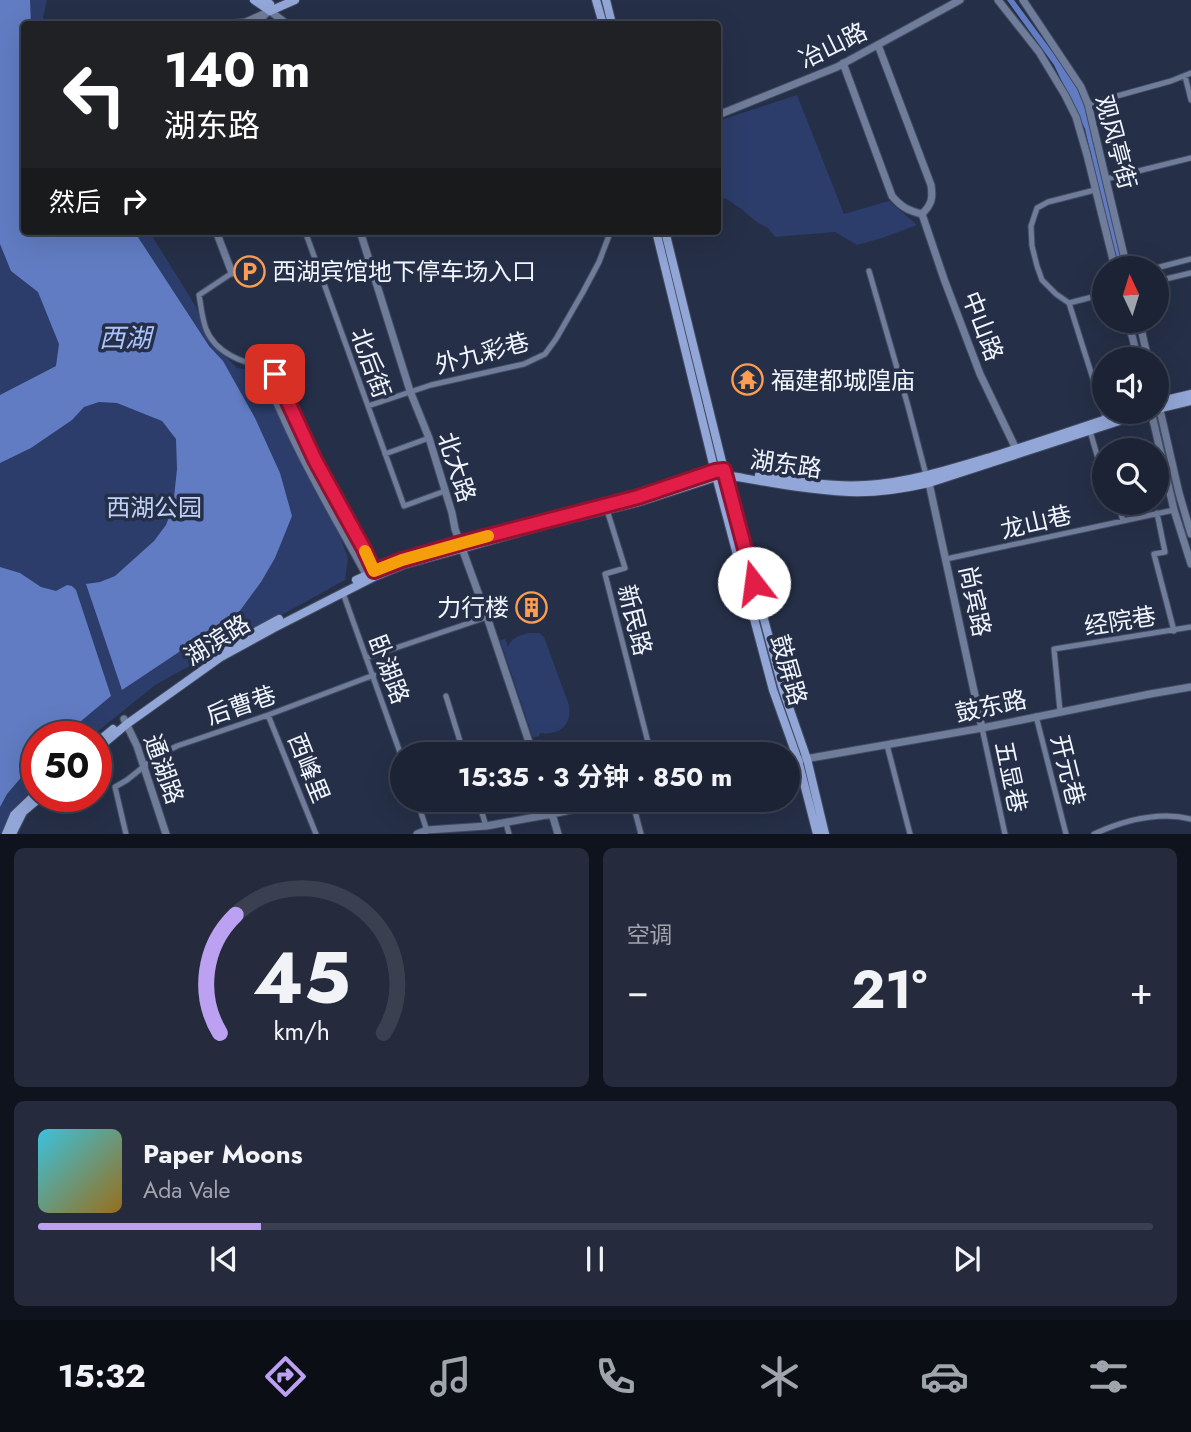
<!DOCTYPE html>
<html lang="zh">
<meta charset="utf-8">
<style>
:root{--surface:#1c2335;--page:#252b3d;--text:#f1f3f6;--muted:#a0a4ad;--line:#3a4050;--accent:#bca0f2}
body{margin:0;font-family:Jost,"Noto Sans SC",sans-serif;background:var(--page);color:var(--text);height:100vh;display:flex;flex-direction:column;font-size:26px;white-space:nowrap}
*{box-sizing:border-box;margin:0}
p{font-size:23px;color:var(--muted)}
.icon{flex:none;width:38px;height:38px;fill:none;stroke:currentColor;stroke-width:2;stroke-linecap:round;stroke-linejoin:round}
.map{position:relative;height:834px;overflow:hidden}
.side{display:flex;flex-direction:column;gap:14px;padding:14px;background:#0f131d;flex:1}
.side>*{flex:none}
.hud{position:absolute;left:21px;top:21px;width:700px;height:214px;border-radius:7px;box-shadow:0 7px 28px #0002,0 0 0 2px var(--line);background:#202124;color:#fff;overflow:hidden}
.needle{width:46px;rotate:356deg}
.buttons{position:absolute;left:1092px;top:256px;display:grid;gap:14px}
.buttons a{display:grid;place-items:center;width:77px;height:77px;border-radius:50%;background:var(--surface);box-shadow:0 7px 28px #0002,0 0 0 2px var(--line);font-size:35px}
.speed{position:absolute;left:21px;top:721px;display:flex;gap:14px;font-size:35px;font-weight:700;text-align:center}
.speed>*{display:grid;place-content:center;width:91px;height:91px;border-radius:50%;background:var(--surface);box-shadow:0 7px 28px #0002,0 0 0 2px var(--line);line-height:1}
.speed .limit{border:10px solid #d22;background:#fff;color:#111}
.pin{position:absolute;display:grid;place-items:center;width:60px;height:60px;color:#fff;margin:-30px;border-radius:14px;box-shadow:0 4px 10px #0006}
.me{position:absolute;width:77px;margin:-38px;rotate:345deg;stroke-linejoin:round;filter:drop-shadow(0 0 5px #0008)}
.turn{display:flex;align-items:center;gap:24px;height:147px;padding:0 28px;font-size:32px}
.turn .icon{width:91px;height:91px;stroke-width:2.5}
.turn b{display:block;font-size:49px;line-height:60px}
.then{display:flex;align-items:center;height:66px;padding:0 28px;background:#0003;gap:14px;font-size:26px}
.big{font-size:52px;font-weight:700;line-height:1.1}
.side .card{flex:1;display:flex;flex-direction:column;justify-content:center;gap:10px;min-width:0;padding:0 24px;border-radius:10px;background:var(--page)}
.side .dial{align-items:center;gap:0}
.dial svg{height:182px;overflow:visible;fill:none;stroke:var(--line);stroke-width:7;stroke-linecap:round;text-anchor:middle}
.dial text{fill:var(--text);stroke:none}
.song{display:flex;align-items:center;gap:21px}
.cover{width:84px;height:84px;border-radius:10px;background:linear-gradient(135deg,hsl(190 70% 55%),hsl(40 70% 35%))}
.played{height:7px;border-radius:4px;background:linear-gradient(90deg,var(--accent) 20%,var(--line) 20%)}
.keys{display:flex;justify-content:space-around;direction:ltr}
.heat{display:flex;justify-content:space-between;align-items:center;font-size:38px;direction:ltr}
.side .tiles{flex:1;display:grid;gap:14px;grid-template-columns:1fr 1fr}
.card:last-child{grid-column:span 2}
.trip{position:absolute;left:390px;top:742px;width:410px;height:70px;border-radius:35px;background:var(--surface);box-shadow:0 7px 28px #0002,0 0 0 2px var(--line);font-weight:700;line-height:70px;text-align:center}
.tab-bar{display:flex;height:112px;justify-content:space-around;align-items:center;background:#0b0e15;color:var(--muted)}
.tab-bar .icon{width:49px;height:49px}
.tab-bar .on{color:var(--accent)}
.tab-bar b{font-size:32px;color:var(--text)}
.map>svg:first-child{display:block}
</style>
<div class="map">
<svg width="1191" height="834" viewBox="0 0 1191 834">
<rect width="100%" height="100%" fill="#252f47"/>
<path fill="#2c3d6b" d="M 0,0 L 47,0 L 43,18 L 44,24 L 24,24 L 24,231 L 149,231 L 196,307 L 211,342 L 237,368 L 259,371 L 339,534 L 348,558 L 345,580 L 155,685 L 91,737 L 37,737 L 37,785 C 23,799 8,814 3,834 L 0,833 Z
M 797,95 L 844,214 L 889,201 L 917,225 L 882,238 L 857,245 L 835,232 L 775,237 L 768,228 L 758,223 L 740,208 L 725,198 L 718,199 L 718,121 Z
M 528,633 L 539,633 L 544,637 L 569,705 C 572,725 560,736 540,733 L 539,736 L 533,738 L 500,640 L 505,639 L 508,647 C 512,637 519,636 528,633 Z"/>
<path fill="#617cc2" d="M 0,0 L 30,0 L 31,24 L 24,24 L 24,231 L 134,231 L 209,346 L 223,361 L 255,418 L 280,473 L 292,516 L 275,558 L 261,582 L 239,612 L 122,690 L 86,584 L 100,582 L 115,576 L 154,541 L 166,525 L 173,507 L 177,469 L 176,439 L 162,421 L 117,403 L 99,402 L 84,407 L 72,420 L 31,448 L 0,463 L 0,395 L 56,366 L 59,344 L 38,292 L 11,271 L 0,244 Z
M 1007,0 L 1014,0 L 1074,81 L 1087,112 L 1125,268 L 1118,268 L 1085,129 L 1054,65 Z
M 0,567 L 20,573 L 41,587 L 56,591 L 67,585 L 72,586 L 76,590 L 111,696 L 62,737 L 37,737 L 37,759 L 7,794 L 0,807 Z"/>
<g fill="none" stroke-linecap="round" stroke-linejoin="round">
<defs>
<path id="minor" d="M 257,24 L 268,13
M 1185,76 L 1191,100
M 1088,104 L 1171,81 L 1191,73
M 1106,179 L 1191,158
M 1095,190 L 1048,202 L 1037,208 L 1031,226 L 1032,246 L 1037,266 L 1042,280 L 1056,294 L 1069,303 L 1106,420
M 305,231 L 404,506 L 445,491
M 1156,268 L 1191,259
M 869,271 L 908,406 L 926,475
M 232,273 L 199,295 C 201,306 202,318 206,329 C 215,352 243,365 267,365
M 1157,281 L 1191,273
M 1069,303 L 1104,294
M 368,406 L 431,385 L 524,364 L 545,354 L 556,339 L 583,292 L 599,262 L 610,233 L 616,231
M 1090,431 L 1104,479
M 385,454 L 429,438
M 1118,502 L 1123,521
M 607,510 L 625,568 L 605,574 L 651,754
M 1157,513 L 1165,552 L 1154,554 L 1174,631
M 946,559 L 1174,510
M 343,593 L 402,758
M 366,658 L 487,617
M 446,696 L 464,754
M 1060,711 L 1054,649 L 1191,627
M 268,715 L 316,834
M 1036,716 L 1066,834
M 982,728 L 1005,834
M 887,745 L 910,834
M 417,800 L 427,831
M 478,800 L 486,826
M 632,800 L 641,834
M 506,823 L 509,834
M 126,834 L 115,787 L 127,780 L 157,756 L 177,746 L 268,715 L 374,675
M 1094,834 C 1125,820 1158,811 1191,819"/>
<path id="tertiary" d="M 998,0 L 1039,52 L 1065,95 L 1076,117 L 1087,155 L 1115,268
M 1023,0 L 1081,87 L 1088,104 L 1127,268
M 231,24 L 246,22 L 270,11 L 287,24
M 878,45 L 931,185 C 933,198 932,204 922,214
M 843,63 L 892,196 C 901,207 909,211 922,214
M 718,115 L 837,67 L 960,0
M 922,214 L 944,279 L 980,374 L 1016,449
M 216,231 L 232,273
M 360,231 L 410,391 L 429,438 L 452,513 L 455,529 L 487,617 L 533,754
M 1128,320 L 1138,359
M 1139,320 L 1148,359
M 267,365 C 267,385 277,403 285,421 C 309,475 340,526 368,578
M 267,366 L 277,377 L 315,460 L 364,549 L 376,575
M 1157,397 L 1179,493 L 1191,534
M 1151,411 L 1174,510 L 1191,564
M 929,483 L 982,728
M 124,719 L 137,746 L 166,834
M 788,762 L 982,728 L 1150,694 L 1191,687
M 548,800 L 558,834
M 417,834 L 427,830 L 486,826 L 552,814 L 616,800"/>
<path id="secondary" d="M 254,0 L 270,11
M 265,0 L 270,4
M 596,0 L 603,24
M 606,0 L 612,24
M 270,11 L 295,0
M 656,231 L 715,472 L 773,690 L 798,760 L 817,834
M 665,231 L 724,470 L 783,690 L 807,759 L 825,834
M 1157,402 L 1191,394
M 1157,409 L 1191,401
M 759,475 C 794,481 830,487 866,485 C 911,482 954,468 997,455 C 1041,441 1086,426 1130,411
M 356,580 L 392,564
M 217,654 L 231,645 L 279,619
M 96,743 L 113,729
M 96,750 L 127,724 L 221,657 L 274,628 L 376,576 L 403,565 L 546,525 L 639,502 L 716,477 L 726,475 C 767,482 807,490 849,492 C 875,493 903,489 929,483 L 1150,411
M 6,834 L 14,815 L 37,793
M 12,834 L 23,812 L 42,796"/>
</defs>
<use href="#minor" stroke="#424b61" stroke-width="7"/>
<use href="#tertiary" stroke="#424b61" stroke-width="9"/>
<use href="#secondary" stroke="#424b61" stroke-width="10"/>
<use href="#minor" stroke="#6f7c9a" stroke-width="5"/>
<use href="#tertiary" stroke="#6f7c9a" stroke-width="7"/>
<use href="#secondary" stroke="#92a6d7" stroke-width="8"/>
</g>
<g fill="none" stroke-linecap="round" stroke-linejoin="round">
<defs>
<path id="route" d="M 275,374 L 315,460 L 364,549 L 374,571 L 402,560 L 461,543 L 638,497 L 715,471 L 724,470 L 754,583"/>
</defs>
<use href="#route" stroke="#92132f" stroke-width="18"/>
<use href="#route" stroke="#e11d48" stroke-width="12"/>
<path stroke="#f59e0b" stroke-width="12" d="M 365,551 L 374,571 L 402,560 L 488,536"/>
</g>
<defs>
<symbol id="parking-ring" viewBox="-11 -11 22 22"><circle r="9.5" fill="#252f47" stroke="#fc9d52" stroke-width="1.5"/><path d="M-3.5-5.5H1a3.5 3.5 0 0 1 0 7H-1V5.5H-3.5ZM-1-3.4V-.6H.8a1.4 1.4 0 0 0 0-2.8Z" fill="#fc9d52"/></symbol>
<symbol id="temple-ring" viewBox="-11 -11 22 22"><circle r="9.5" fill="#252f47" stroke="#fc9d52" stroke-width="1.5"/><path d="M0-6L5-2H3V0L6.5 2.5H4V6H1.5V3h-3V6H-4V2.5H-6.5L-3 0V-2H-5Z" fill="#fc9d52"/></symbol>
<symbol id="building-ring" viewBox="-11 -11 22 22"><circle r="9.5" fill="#252f47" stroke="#fc9d52" stroke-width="1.5"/><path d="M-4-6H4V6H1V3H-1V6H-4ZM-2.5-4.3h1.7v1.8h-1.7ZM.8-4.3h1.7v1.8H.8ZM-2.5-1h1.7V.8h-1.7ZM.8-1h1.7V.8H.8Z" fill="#fc9d52"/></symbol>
</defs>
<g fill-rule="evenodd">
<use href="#parking-ring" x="232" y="254" width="35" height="35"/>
<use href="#temple-ring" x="730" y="362" width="35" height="35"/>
<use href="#building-ring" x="514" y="590" width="35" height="35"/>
</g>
<g text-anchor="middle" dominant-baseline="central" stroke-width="7" stroke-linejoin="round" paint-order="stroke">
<g font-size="24" fill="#f1f5fe" stroke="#252f47">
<text transform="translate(833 45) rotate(-26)">冶山路</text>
<text transform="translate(1116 142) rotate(75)">观风亭街</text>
<text transform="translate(983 326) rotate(69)">中山路</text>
<text transform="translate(482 353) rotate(-15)">外九彩巷</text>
<text transform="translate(371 363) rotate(70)">北后街</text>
<text transform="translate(786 464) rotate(8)">湖东路</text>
<text transform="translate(457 467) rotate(72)">北大路</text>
<text transform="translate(1036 522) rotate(-13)">龙山巷</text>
<text transform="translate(975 601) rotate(78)">尚宾路</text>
<text transform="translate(635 620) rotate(76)">新民路</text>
<text transform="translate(1120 621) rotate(-9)">经院巷</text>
<text transform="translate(217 640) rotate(-32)">湖滨路</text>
<text transform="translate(389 669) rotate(69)">卧湖路</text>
<text transform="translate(789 670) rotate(74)">鼓屏路</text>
<text transform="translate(241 705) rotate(-19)">后曹巷</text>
<text transform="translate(991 706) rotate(-12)">鼓东路</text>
<text transform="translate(309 768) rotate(68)">西峰里</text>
<text transform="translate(164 769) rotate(70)">通湖路</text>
<text transform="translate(1068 770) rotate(76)">开元巷</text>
<text transform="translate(1011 777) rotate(78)">五显巷</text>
</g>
<g font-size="24" fill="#f1f5fe" stroke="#252f47" text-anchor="start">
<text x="272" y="271">西湖宾馆地下停车场入口</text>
<text x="771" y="380">福建都城隍庙</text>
<text x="509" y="607" text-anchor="end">力行楼</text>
</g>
<g font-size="24" fill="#c0d0f6" stroke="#252f47">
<text x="154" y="507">西湖公园</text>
</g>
<g font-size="26" font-style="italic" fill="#acc3fc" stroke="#252f47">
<text x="125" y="338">西湖</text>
</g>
</g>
</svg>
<div class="buttons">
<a><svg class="needle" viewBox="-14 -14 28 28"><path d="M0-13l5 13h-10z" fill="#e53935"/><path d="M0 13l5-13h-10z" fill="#a0a4ad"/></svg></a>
<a><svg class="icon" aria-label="sound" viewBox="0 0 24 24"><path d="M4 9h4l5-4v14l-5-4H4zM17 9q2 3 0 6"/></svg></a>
<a><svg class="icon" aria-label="search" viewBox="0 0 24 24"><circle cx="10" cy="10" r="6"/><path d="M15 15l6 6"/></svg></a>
</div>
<div class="speed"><div class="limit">50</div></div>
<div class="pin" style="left:275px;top:374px;background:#d93025"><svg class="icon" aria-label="arrive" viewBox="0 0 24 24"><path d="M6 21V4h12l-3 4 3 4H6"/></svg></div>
<svg class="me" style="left:754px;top:583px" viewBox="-20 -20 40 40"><circle r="19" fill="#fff"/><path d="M0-13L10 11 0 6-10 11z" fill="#e11d48"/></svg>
<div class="trip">15:35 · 3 分钟 · 850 m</div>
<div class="hud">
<div class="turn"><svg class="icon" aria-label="left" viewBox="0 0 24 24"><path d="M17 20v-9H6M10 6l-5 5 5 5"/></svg><div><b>140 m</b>湖东路</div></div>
<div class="then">然后<svg class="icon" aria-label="right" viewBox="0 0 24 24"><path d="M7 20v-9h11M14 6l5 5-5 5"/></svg></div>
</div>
</div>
<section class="side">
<div class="tiles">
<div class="card dial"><svg viewBox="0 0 100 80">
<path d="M14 69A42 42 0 1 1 86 69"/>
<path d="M14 69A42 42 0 0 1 21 17" stroke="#bca0f2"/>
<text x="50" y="56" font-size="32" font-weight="700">45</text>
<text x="50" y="72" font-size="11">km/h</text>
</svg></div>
<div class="card"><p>空调</p>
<div class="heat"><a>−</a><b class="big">21°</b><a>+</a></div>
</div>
<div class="card">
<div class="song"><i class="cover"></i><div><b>Paper Moons</b><p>Ada Vale</p></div></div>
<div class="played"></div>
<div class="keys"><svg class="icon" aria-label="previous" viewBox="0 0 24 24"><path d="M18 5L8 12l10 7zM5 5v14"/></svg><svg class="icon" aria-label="pause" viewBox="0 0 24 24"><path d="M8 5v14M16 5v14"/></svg><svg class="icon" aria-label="next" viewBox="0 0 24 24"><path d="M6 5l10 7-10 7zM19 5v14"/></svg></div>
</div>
</div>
</section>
<nav class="tab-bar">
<b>15:32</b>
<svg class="icon on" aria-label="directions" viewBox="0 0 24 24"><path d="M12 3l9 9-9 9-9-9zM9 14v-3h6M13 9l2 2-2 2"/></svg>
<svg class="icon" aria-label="music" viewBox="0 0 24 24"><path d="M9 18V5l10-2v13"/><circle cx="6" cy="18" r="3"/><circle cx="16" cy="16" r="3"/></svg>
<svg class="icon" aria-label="phone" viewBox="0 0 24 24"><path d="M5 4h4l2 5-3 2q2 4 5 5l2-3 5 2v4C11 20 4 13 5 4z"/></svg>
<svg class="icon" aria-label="climate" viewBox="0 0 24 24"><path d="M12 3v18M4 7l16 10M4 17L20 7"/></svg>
<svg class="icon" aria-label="car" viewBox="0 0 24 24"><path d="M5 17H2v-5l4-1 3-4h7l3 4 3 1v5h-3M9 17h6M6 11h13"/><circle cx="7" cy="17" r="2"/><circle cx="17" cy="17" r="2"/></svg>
<svg class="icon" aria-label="filters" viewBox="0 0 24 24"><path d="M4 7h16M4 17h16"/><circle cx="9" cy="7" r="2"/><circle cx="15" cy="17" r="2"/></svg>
</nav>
